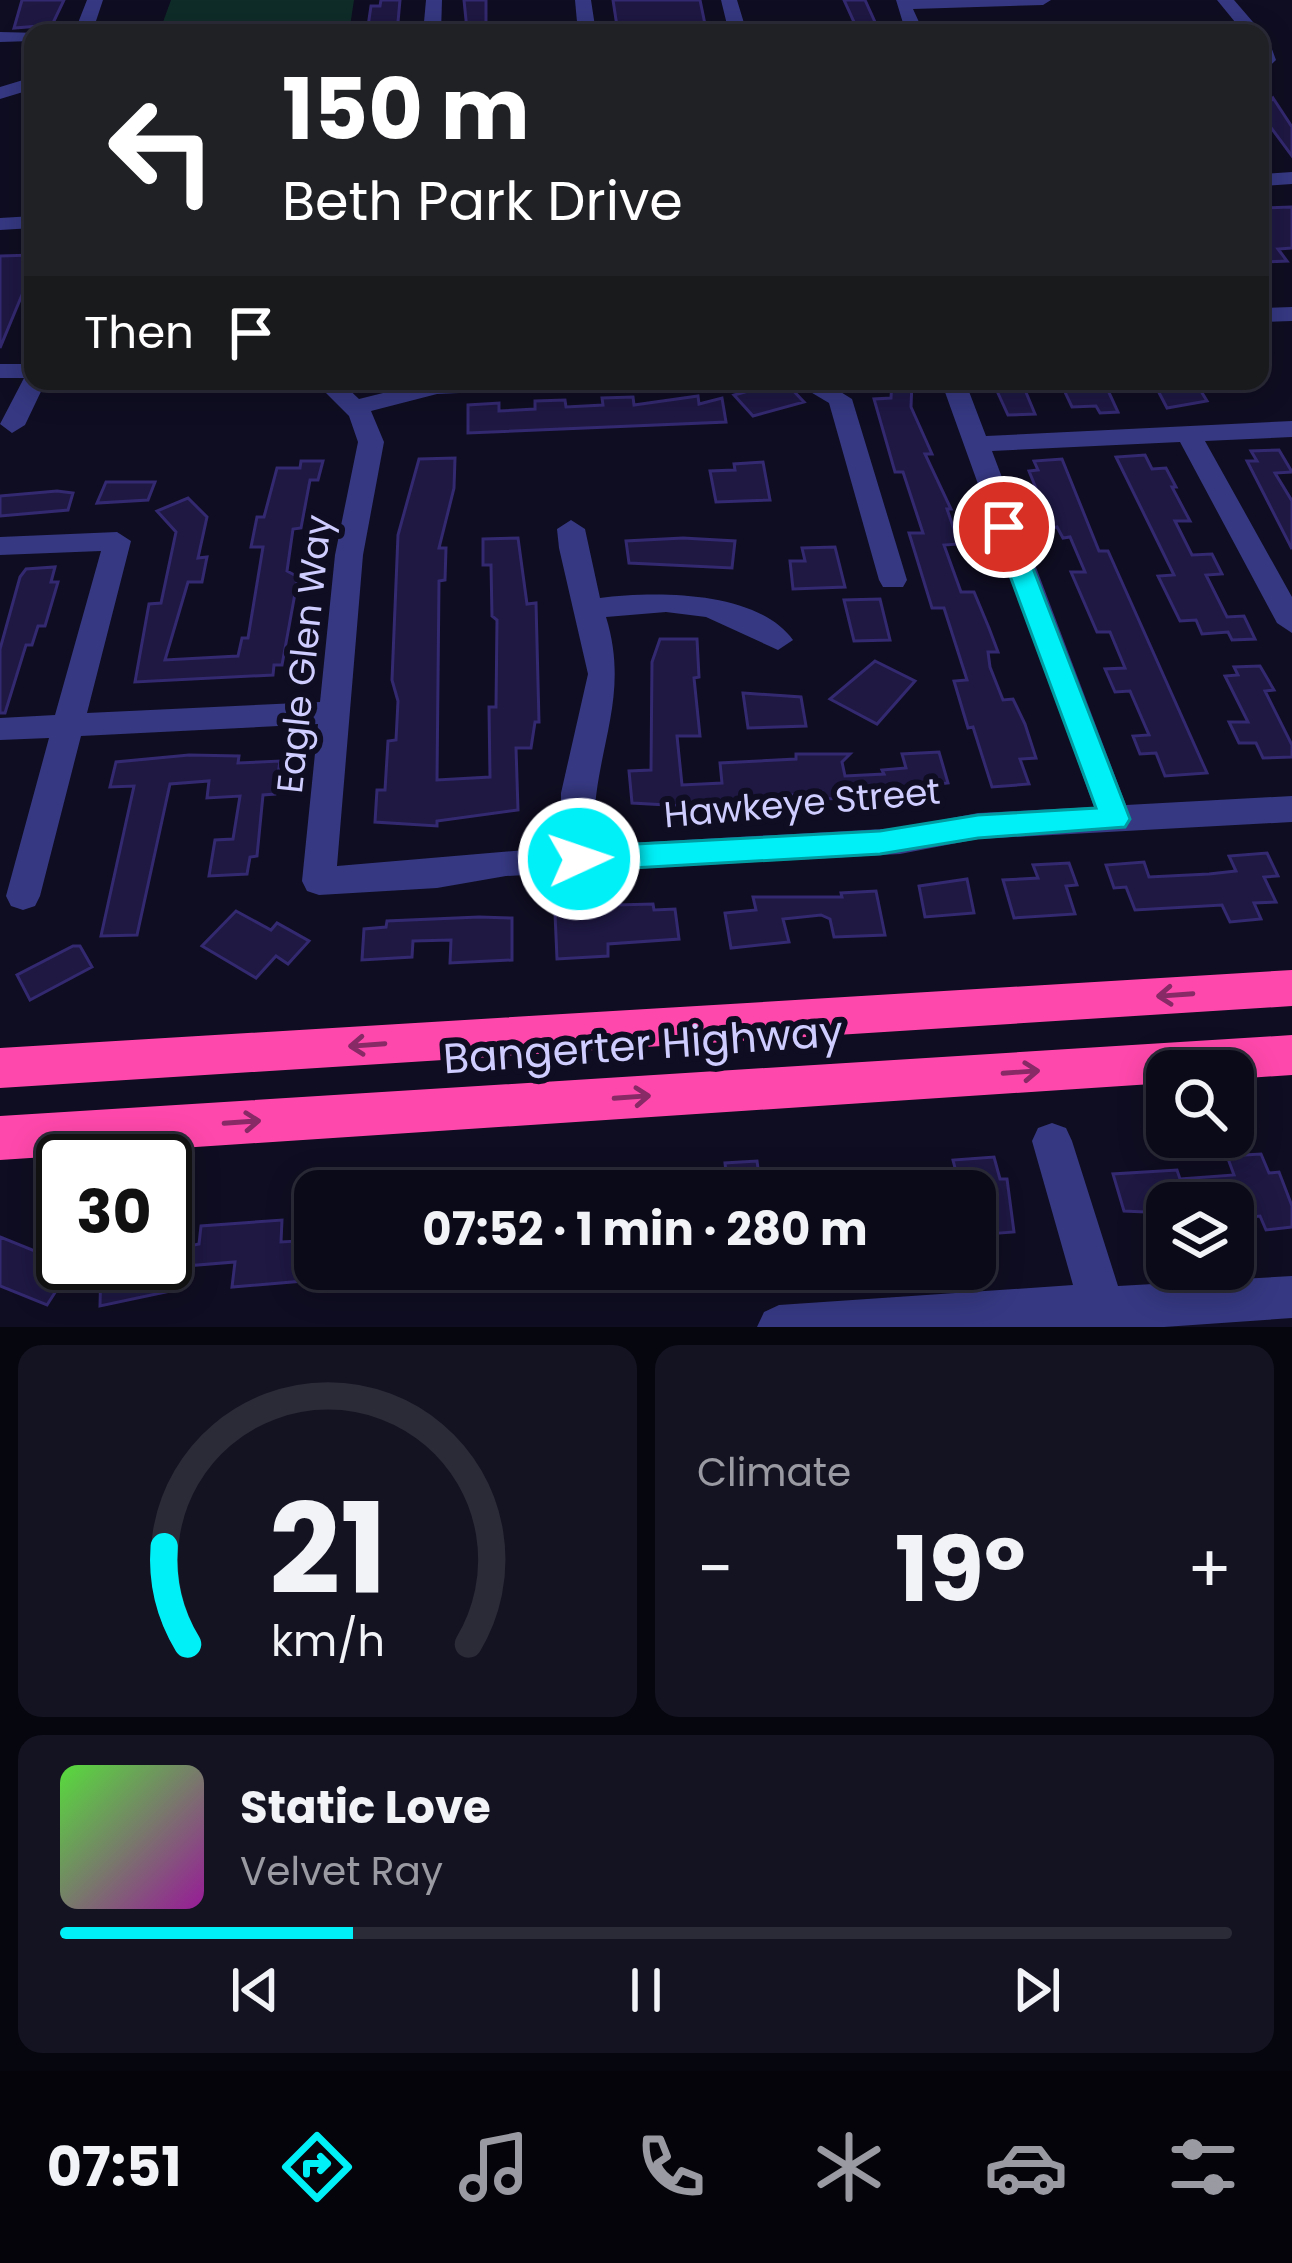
<!DOCTYPE html>
<meta charset="utf-8">
<style>
:root{--surface:#0b0a19;--page:#141322;--text:#f1f3f6;--muted:#9a9aa2;--line:#2b2b38;--accent:#00f0f8}
body{margin:0;font-family:Poppins,sans-serif;background:var(--page);color:var(--text);height:100vh;display:flex;flex-direction:column;font-size:45px;white-space:nowrap}
*{box-sizing:border-box;margin:0}
p{font-size:39px;color:var(--muted)}
.icon{flex:none;width:66px;height:66px;fill:none;stroke:currentColor;stroke-width:2;stroke-linecap:round;stroke-linejoin:round}
.map{position:relative;height:1327px;overflow:hidden}
.details{display:flex;flex-direction:column;gap:18px;padding:18px;background:#06060e;flex:1}
.details>*{flex:none}
.guide{position:absolute;left:24px;top:24px;width:1245px;height:366px;border-radius:24px;box-shadow:0 6px 30px #0003,0 0 0 3px var(--line);background:#202124;color:#fff;overflow:hidden}
.buttons{position:absolute;left:1146px;top:1050px;display:grid;gap:24px}
.buttons a{display:grid;place-items:center;width:108px;height:108px;border-radius:24px;background:var(--surface);box-shadow:0 6px 30px #0003,0 0 0 3px var(--line);font-size:60px}
.speed{position:absolute;left:36px;top:1134px;display:flex;gap:24px;font-size:60px;font-weight:700;text-align:center}
.speed>*{display:grid;place-content:center;width:156px;height:156px;border-radius:50%;background:var(--surface);box-shadow:0 6px 30px #0003,0 0 0 3px var(--line);line-height:1}
.speed .limit{border:6px solid #111;border-radius:18px;background:#fff;color:#111}
.pin{position:absolute;display:grid;place-items:center;width:102px;height:102px;color:#fff;margin:-51px;border:6px solid #fff;border-radius:50%;box-shadow:0 3px 12px #0007}
.me{position:absolute;width:132px;margin:-66px;rotate:87deg;stroke-linejoin:round;filter:drop-shadow(0 0 9px #0008)}
.turn{display:flex;align-items:center;gap:42px;height:252px;padding:0 60px;font-size:54px}
.turn .icon{width:156px;height:156px;stroke-width:2.5}
.turn b{display:block;font-size:84px;line-height:102px}
.then{display:flex;align-items:center;height:114px;padding:0 60px;background:#0003;gap:24px;font-size:45px}
.big{font-size:90px;font-weight:700;line-height:1.1}
.details .tile{flex:1;display:flex;flex-direction:column;justify-content:center;gap:18px;min-width:0;padding:0 42px;border-radius:24px;background:var(--page)}
.details .dial{align-items:center;gap:0}
.dial svg{height:312px;overflow:visible;fill:none;stroke:var(--line);stroke-width:7;stroke-linecap:round;text-anchor:middle}
.dial text{fill:var(--text);stroke:none}
.song{display:flex;align-items:center;gap:36px}
.cover{width:144px;height:144px;border-radius:18px;background:linear-gradient(135deg,hsl(110 70% 55%),hsl(300 70% 35%))}
.played{height:12px;border-radius:6px;background:linear-gradient(90deg,var(--accent) 25%,var(--line) 25%)}
.keys{display:flex;justify-content:space-around;direction:ltr}
.heat{display:flex;justify-content:space-between;align-items:center;font-size:66px;direction:ltr}
.details .tiles{flex:1;display:grid;gap:18px;grid-template-columns:1fr 1fr}
.tile:last-child{grid-column:span 2}
.trip{position:absolute;left:294px;top:1170px;width:702px;height:120px;border-radius:24px;background:var(--surface);box-shadow:0 6px 30px #0003,0 0 0 3px var(--line);font-weight:700;line-height:120px;text-align:center}
.tabs{display:flex;height:192px;justify-content:space-around;align-items:center;background:#04040a;color:var(--muted)}
.tabs .icon{width:84px;height:84px}
.tabs .selected{color:var(--accent)}
.tabs b{font-size:54px;color:var(--text)}
.map>svg:first-child{display:block}
</style>
<div class="map">
<svg width="1292" height="1327" viewBox="0 0 1292 1327">
<rect width="100%" height="100%" fill="#0f0d21"/>
<path fill="#0f2c29" d="M 171,0 L 354,0 L 349,33 L 159,33 Z"/>
<path fill="#1e1843" stroke="#332970" stroke-width="3" d="M 22,0 L 64,0 L 52,25 L 14,28 Z
M 381,0 L 400,0 L 397,33 L 367,33 L 371,6 L 380,6 Z
M 464,0 L 486,0 L 486,29 L 467,30 Z
M 613,0 L 700,0 L 706,29 L 618,33 Z
M 844,0 L 865,0 L 880,33 L 859,33 Z
M 1273,98 L 1292,127 L 1292,156 L 1261,114 Z
M 1292,207 L 1292,248 L 1278,249 L 1287,261 L 1260,262 L 1260,208 Z
M 33,255 L 24,290 L 0,348 L 0,256 Z
M 784,381 L 804,402 L 753,416 L 734,395 Z
M 892,381 L 912,381 L 911,407 L 932,454 L 925,454 L 951,509 L 947,509 L 959,544 L 944,545 L 961,592 L 974,592 L 989,628 L 998,652 L 988,652 L 990,667 L 1003,700 L 1013,699 L 1025,724 L 1036,758 L 1020,759 L 1029,784 L 992,787 L 973,727 L 968,728 L 954,681 L 967,680 L 944,608 L 932,608 L 909,533 L 923,533 L 903,472 L 895,472 L 874,399 L 891,398 Z
M 1153,381 L 1196,383 L 1207,401 L 1167,408 Z
M 1106,386 L 1118,412 L 1100,413 L 1096,406 L 1072,407 L 1063,388 Z
M 1025,390 L 1035,414 L 1008,415 L 997,391 Z
M 698,396 L 699,404 L 722,398 L 726,422 L 468,433 L 468,405 L 499,403 L 499,411 L 535,409 L 535,401 L 565,400 L 566,407 L 603,405 L 602,398 L 633,397 L 634,405 Z
M 1279,450 L 1292,472 L 1275,473 L 1292,501 L 1292,549 L 1247,461 L 1257,461 L 1251,451 Z
M 1145,455 L 1152,469 L 1166,468 L 1176,487 L 1172,487 L 1190,521 L 1175,521 L 1192,555 L 1212,554 L 1222,574 L 1206,575 L 1227,617 L 1244,616 L 1255,639 L 1232,640 L 1228,632 L 1202,634 L 1196,620 L 1180,621 L 1158,576 L 1174,575 L 1116,457 Z
M 455,458 L 454,488 L 439,548 L 446,548 L 445,580 L 439,581 L 437,780 L 490,777 L 489,707 L 496,707 L 497,620 L 492,616 L 491,565 L 483,565 L 483,539 L 518,538 L 527,604 L 536,603 L 539,722 L 535,722 L 531,748 L 516,748 L 518,810 L 437,821 L 437,826 L 375,822 L 377,790 L 385,790 L 388,741 L 396,740 L 398,701 L 392,680 L 398,535 L 419,459 Z
M 1062,459 L 1099,551 L 1108,551 L 1207,773 L 1165,776 L 1156,753 L 1140,754 L 1133,736 L 1149,735 L 1130,691 L 1115,692 L 1105,669 L 1125,668 L 1110,632 L 1097,632 L 1071,572 L 1085,572 L 1070,537 L 1063,538 L 1057,527 L 1052,528 L 1029,471 L 1038,470 L 1034,461 Z
M 301,461 L 323,461 L 318,480 L 310,480 L 301,528 L 293,529 L 287,571 L 298,577 L 282,665 L 274,665 L 273,675 L 135,682 L 149,604 L 161,603 L 176,532 L 157,511 L 188,498 L 207,517 L 198,558 L 207,557 L 202,582 L 188,582 L 165,660 L 238,656 L 242,638 L 248,638 L 263,547 L 251,547 L 257,517 L 264,517 L 277,468 L 300,468 Z
M 763,462 L 770,500 L 716,502 L 710,471 L 735,470 L 734,464 Z
M 106,482 L 155,482 L 148,500 L 97,503 Z
M 57,491 L 73,493 L 68,510 L 0,516 L 0,496 Z
M 683,538 L 735,541 L 732,568 L 629,563 L 626,541 Z
M 835,547 L 845,587 L 793,589 L 790,561 L 805,561 L 802,548 Z
M 55,567 L 51,582 L 58,582 L 45,626 L 38,626 L 32,645 L 26,645 L 5,713 L 0,713 L 0,649 L 20,577 L 26,569 Z
M 880,599 L 890,640 L 854,641 L 844,600 Z
M 660,639 L 697,639 L 699,677 L 694,678 L 700,736 L 677,736 L 682,785 L 722,783 L 720,763 L 796,759 L 796,754 L 850,754 L 842,762 L 845,776 L 884,774 L 882,770 L 906,768 L 902,754 L 939,752 L 948,783 L 860,792 L 850,798 L 823,799 L 822,792 L 685,806 L 632,803 L 629,771 L 651,770 L 652,662 Z
M 875,661 L 915,681 L 877,724 L 830,699 Z
M 1260,666 L 1274,690 L 1265,691 L 1292,745 L 1292,757 L 1263,758 L 1256,743 L 1239,743 L 1229,722 L 1248,722 L 1225,676 L 1238,675 L 1234,667 Z
M 743,693 L 801,697 L 806,726 L 748,728 Z
M 189,755 L 239,756 L 238,763 L 280,761 L 275,794 L 263,795 L 257,856 L 250,857 L 247,874 L 209,876 L 215,840 L 233,839 L 240,796 L 207,798 L 209,781 L 170,784 L 137,935 L 101,936 L 134,786 L 110,787 L 116,762 Z
M 1267,853 L 1278,876 L 1264,877 L 1276,902 L 1254,903 L 1261,919 L 1230,922 L 1222,905 L 1135,910 L 1126,887 L 1114,888 L 1106,865 L 1144,862 L 1149,877 L 1209,874 L 1236,871 L 1229,856 Z
M 1069,863 L 1077,885 L 1066,886 L 1075,914 L 1014,918 L 1003,880 L 1038,878 L 1033,865 Z
M 967,879 L 974,913 L 925,917 L 919,886 Z
M 876,891 L 885,935 L 834,937 L 830,919 L 821,915 L 783,919 L 789,942 L 731,948 L 725,913 L 756,910 L 753,897 L 842,897 L 841,893 Z
M 653,904 L 654,910 L 675,909 L 679,939 L 608,944 L 608,956 L 557,959 L 555,913 L 576,911 L 576,906 Z
M 236,911 L 271,930 L 277,923 L 309,941 L 288,964 L 276,956 L 256,978 L 202,946 Z
M 479,917 L 512,918 L 512,960 L 450,963 L 451,940 L 413,941 L 412,957 L 362,960 L 364,929 L 386,927 L 387,921 Z
M 73,946 L 80,946 L 92,967 L 30,1000 L 17,975 Z
M 1261,1154 L 1269,1173 L 1279,1172 L 1292,1206 L 1292,1227 L 1266,1230 L 1260,1216 L 1233,1219 L 1233,1203 L 1167,1203 L 1167,1213 L 1124,1211 L 1113,1174 L 1177,1170 L 1180,1179 L 1234,1175 L 1227,1156 Z
M 994,1157 L 1000,1179 L 1007,1179 L 1014,1232 L 975,1235 L 975,1191 L 961,1191 L 953,1160 Z
M 757,1161 L 761,1191 L 728,1191 L 725,1163 Z
M 546,1171 L 546,1191 L 512,1191 L 512,1173 Z
M 282,1220 L 281,1242 L 315,1240 L 315,1280 L 232,1287 L 235,1262 L 174,1267 L 175,1290 L 100,1306 L 101,1265 L 165,1263 L 165,1251 L 199,1244 L 201,1226 Z
M 0,1237 L 72,1266 L 47,1305 L 0,1286 Z"/>
<g fill="none" stroke-linecap="round" stroke-linejoin="round">
<path fill="#363882" fill-rule="evenodd" d="M 87,0 L 103,0 L 92,33 L 74,33 Z
M 426,0 L 442,0 L 441,33 L 423,33 Z
M 575,0 L 591,0 L 596,33 L 578,33 Z
M 721,0 L 737,0 L 747,33 L 729,33 Z
M 896,0 L 1051,0 L 1043,5 L 913,9 L 924,33 L 906,33 Z
M 1217,0 L 1234,0 L 1259,29 L 1262,33 L 1260,36 L 1244,33 Z
M 0,32 L 40,33 L 33,33 L 33,41 L 0,42 Z
M 1260,36 L 1269,41 L 1276,60 L 1260,75 Z
M 33,77 L 33,89 L 0,99 L 0,87 Z
M 1292,172 L 1292,184 L 1260,186 L 1260,174 Z
M 33,216 L 33,228 L 0,230 L 0,218 Z
M 1292,307 L 1292,321 L 1260,322 L 1260,308 Z
M 0,364 L 33,364 L 33,381 L 46,381 L 25,425 L 12,433 L 0,424 L 24,378 L 0,378 Z
M 314,381 L 340,381 L 359,399 L 431,381 L 586,381 L 574,388 L 437,394 L 371,411 L 384,442 L 363,555 L 337,866 L 561,847 L 561,793 L 588,674 L 559,548 L 557,529 L 571,520 L 585,529 L 600,598 C 654,591 757,590 793,640 L 778,650 L 706,617 L 666,612 L 606,617 C 633,704 588,759 595,845 L 900,828 L 978,813 L 1094,807 L 941,381 L 965,381 L 986,436 L 1292,421 L 1292,437 L 1205,441 L 1292,597 L 1292,633 L 1277,623 L 1180,442 L 992,451 L 1126,805 L 1292,796 L 1292,822 L 978,839 L 900,854 L 506,876 L 437,888 L 319,895 L 307,891 L 302,881 L 318,724 L 81,736 L 40,896 L 35,906 L 23,910 L 11,906 L 6,896 L 49,738 L 0,740 L 0,718 L 55,715 L 101,551 L 0,555 L 0,537 L 117,532 L 131,541 L 87,713 L 320,702 L 335,555 L 358,442 L 349,416 Z
M 792,381 L 823,381 L 852,399 L 907,580 L 903,587 L 883,587 L 879,580 L 829,403 Z
M 1052,1123 L 1066,1128 L 1072,1141 L 1118,1286 L 1292,1276 L 1292,1318 L 1164,1327 L 757,1327 L 764,1312 L 779,1305 L 1073,1285 L 1032,1141 L 1038,1128 Z"/>
<path fill="#ff48ac" fill-rule="evenodd" d="M 1292,970 L 1292,1006 L 0,1088 L 0,1048 Z
M 1292,1035 L 1292,1075 L 1233,1079 L 1233,1071 L 1167,1071 L 1167,1083 L 0,1160 L 0,1116 Z"/>
</g>
<defs><path id="oneway-shaft" d="M-6 0H5M1.5-3L5.5 0L1.5 3" fill="none" stroke-width="1.6" stroke-linecap="round" stroke-linejoin="round" transform="scale(3)"/></defs>
<g stroke="#872a66">
<use href="#oneway-shaft" transform="translate(1175 995) rotate(176)"/>
<use href="#oneway-shaft" transform="translate(367 1045) rotate(176)"/>
<use href="#oneway-shaft" transform="translate(1021 1072) rotate(-4)"/>
<use href="#oneway-shaft" transform="translate(632 1097) rotate(-4)"/>
<use href="#oneway-shaft" transform="translate(242 1122) rotate(-4)"/>
</g>
<path fill="#00f0f8" stroke="#009ca1" stroke-width="3" d="M 1004,520 L 1017,527 L 1130,819 L 1125,827 L 978,838 L 880,854 L 579,871 L 568,867 L 563,859 L 568,850 L 579,847 L 880,831 L 978,815 L 1096,808 L 992,527 Z"/>
<g text-anchor="middle" dominant-baseline="central" stroke-width="12" stroke-linejoin="round" paint-order="stroke">
<g font-size="36" fill="#cfcdff" stroke="#0f0d21">
<text transform="translate(304 654) rotate(-84)">Eagle Glen Way</text>
<text transform="translate(802 803) rotate(-5)">Hawkeye Street</text>
</g>
<g font-size="42" fill="#cfcdff" stroke="#0f0d21">
<text transform="translate(643 1045) rotate(-4)">Bangerter Highway</text>
</g>
</g>
</svg>
<div class="buttons">
<a><svg class="icon" aria-label="search" viewBox="0 0 24 24"><circle cx="10" cy="10" r="6"/><path d="M15 15l6 6"/></svg></a>
<a><svg class="icon" aria-label="layers" viewBox="0 0 24 24"><path d="M12 4l9 5-9 5-9-5zM3 14l9 5 9-5"/></svg></a>
</div>
<div class="speed"><div class="limit">30</div></div>
<div class="pin" style="left:1004px;top:527px;background:#d93025"><svg class="icon" aria-label="arrive" viewBox="0 0 24 24"><path d="M6 21V4h12l-3 4 3 4H6"/></svg></div>
<svg class="me" style="left:579px;top:859px" viewBox="-20 -20 40 40"><circle r="17" fill="#00f0f8" stroke="#fff" stroke-width="3"/><path d="M0-11L8 9 0 5-8 9z" fill="#fff"/></svg>
<div class="trip">07:52 · 1 min · 280 m</div>
<div class="guide">
<div class="turn"><svg class="icon" aria-label="left" viewBox="0 0 24 24"><path d="M17 20v-9H6M10 6l-5 5 5 5"/></svg><div><b>150 m</b>Beth Park Drive</div></div>
<div class="then">Then<svg class="icon" aria-label="arrive" viewBox="0 0 24 24"><path d="M6 21V4h12l-3 4 3 4H6"/></svg></div>
</div>
</div>
<section class="details">
<div class="tiles">
<div class="tile dial"><svg viewBox="0 0 100 80">
<path d="M14 69A42 42 0 1 1 86 69"/>
<path d="M14 69A42 42 0 0 1 8 44" stroke="#00f0f8"/>
<text x="50" y="56" font-size="32" font-weight="700">21</text>
<text x="50" y="72" font-size="11">km/h</text>
</svg></div>
<div class="tile"><p>Climate</p>
<div class="heat"><a>−</a><b class="big">19°</b><a>+</a></div>
</div>
<div class="tile">
<div class="song"><i class="cover"></i><div><b>Static Love</b><p>Velvet Ray</p></div></div>
<div class="played"></div>
<div class="keys"><svg class="icon" aria-label="previous" viewBox="0 0 24 24"><path d="M18 5L8 12l10 7zM5 5v14"/></svg><svg class="icon" aria-label="pause" viewBox="0 0 24 24"><path d="M8 5v14M16 5v14"/></svg><svg class="icon" aria-label="next" viewBox="0 0 24 24"><path d="M6 5l10 7-10 7zM19 5v14"/></svg></div>
</div>
</div>
</section>
<nav class="tabs">
<b>07:51</b>
<svg class="icon selected" aria-label="directions" viewBox="0 0 24 24"><path d="M12 3l9 9-9 9-9-9zM9 14v-3h6M13 9l2 2-2 2"/></svg>
<svg class="icon" aria-label="music" viewBox="0 0 24 24"><path d="M9 18V5l10-2v13"/><circle cx="6" cy="18" r="3"/><circle cx="16" cy="16" r="3"/></svg>
<svg class="icon" aria-label="phone" viewBox="0 0 24 24"><path d="M5 4h4l2 5-3 2q2 4 5 5l2-3 5 2v4C11 20 4 13 5 4z"/></svg>
<svg class="icon" aria-label="climate" viewBox="0 0 24 24"><path d="M12 3v18M4 7l16 10M4 17L20 7"/></svg>
<svg class="icon" aria-label="car" viewBox="0 0 24 24"><path d="M5 17H2v-5l4-1 3-4h7l3 4 3 1v5h-3M9 17h6M6 11h13"/><circle cx="7" cy="17" r="2"/><circle cx="17" cy="17" r="2"/></svg>
<svg class="icon" aria-label="filters" viewBox="0 0 24 24"><path d="M4 7h16M4 17h16"/><circle cx="9" cy="7" r="2"/><circle cx="15" cy="17" r="2"/></svg>
</nav>
